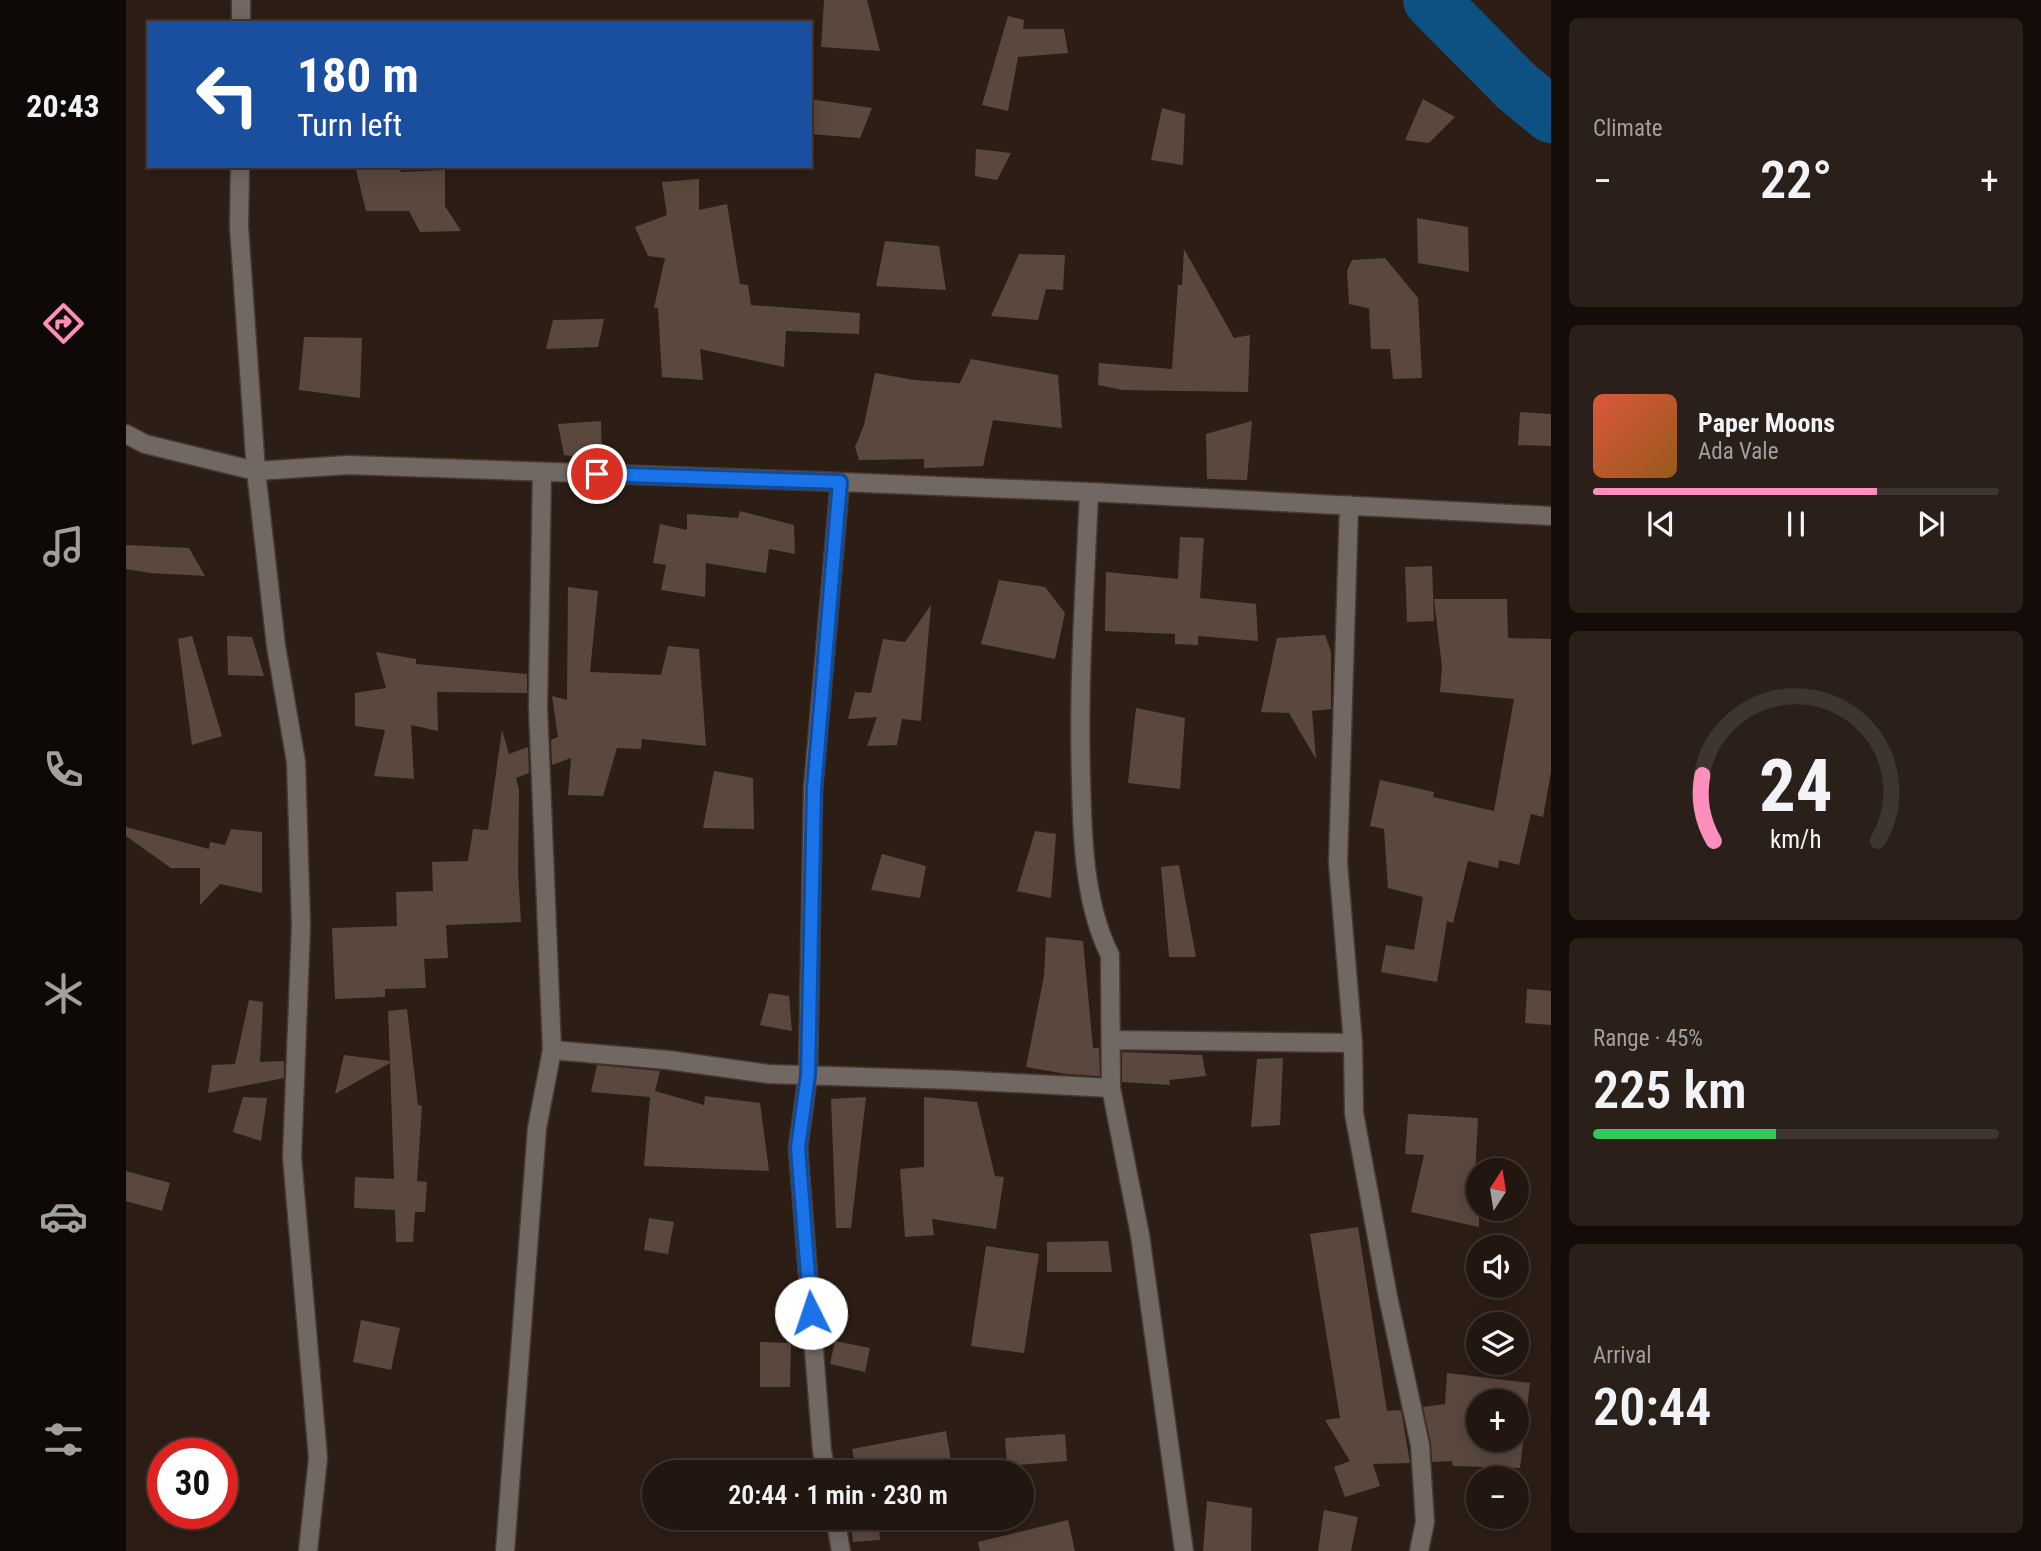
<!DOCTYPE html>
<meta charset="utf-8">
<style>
:root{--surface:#221610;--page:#2a1f19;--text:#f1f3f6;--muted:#a29f9f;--line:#3f3530;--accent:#fe8ebc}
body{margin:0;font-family:"Roboto Condensed",sans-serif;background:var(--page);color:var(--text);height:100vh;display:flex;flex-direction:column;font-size:26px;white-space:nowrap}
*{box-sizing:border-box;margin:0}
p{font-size:23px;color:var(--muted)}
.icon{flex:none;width:38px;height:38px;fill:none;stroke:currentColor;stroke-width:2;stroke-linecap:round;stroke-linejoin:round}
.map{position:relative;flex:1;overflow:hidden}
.sheet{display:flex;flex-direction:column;gap:18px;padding:18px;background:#130c09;width:490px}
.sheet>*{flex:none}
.hud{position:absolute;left:21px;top:21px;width:665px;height:147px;border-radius:0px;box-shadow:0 4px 18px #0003,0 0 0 2px var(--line);background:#1a4fa0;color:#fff;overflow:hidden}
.needle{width:46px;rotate:12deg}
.controls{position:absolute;left:1340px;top:1158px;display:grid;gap:14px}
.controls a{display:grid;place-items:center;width:63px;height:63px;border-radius:50%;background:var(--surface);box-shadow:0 4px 18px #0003,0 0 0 2px var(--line);font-size:35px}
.speed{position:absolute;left:21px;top:1438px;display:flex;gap:14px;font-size:35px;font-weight:700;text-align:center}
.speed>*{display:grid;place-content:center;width:91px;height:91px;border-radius:50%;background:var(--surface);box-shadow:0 4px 18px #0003,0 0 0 2px var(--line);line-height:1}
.speed .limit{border:10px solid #d22;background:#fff;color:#111}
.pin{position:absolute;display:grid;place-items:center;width:60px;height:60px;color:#fff;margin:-30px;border:4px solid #fff;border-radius:50%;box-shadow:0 2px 7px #0007}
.me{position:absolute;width:77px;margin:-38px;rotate:356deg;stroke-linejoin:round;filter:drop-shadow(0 0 5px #0008)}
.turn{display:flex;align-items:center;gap:24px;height:147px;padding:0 35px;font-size:32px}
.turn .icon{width:91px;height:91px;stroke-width:2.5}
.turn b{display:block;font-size:49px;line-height:60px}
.big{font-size:52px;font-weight:600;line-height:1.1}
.sheet .widget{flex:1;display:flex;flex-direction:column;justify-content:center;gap:10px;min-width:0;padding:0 24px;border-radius:10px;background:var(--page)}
.sheet .dial{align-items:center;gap:0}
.dial svg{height:182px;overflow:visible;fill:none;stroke:var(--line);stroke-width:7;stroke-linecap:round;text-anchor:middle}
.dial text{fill:var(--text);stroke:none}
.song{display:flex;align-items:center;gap:21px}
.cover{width:84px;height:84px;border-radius:10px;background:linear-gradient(135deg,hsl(10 70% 55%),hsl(30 70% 35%))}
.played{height:7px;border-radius:4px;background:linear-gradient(90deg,var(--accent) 70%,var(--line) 70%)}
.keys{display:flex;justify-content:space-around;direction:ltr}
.heat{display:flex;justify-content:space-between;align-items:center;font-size:38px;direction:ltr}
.charge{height:10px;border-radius:5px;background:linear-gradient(90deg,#34c759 45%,var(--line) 0)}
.trip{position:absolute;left:516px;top:1460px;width:392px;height:70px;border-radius:35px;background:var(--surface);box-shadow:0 4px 18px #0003,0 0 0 2px var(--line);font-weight:600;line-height:70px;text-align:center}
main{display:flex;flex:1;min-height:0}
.menu{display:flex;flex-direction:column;width:126px;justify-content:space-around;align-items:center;background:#0e0906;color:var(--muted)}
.menu .icon{width:49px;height:49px}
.menu .active{color:var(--accent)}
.menu b{font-size:32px;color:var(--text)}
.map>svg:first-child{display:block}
</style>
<main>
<nav class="menu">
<b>20:43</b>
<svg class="icon active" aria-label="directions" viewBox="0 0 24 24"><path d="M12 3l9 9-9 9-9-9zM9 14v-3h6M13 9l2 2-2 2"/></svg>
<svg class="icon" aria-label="music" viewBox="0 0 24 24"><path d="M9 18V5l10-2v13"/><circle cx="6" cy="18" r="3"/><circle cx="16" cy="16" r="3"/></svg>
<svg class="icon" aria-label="phone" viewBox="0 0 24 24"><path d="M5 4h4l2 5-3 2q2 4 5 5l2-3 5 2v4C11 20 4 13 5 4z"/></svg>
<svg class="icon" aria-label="climate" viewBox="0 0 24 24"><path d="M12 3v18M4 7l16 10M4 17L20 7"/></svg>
<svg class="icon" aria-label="car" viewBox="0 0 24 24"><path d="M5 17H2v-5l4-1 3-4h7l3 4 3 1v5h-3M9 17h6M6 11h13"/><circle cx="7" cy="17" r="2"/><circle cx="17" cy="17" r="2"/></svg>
<svg class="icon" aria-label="filters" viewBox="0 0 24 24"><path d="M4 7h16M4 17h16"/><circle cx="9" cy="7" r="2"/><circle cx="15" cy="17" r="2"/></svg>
</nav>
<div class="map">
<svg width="1425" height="1551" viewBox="0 0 1425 1551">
<rect width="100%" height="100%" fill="#2d1e15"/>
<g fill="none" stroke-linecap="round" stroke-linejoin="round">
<path stroke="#0c5182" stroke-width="56" d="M 1305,0 L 1391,87 L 1425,115"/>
</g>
<path fill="#5a483e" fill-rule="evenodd" d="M 698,0 L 741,0 L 754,51 L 695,47 Z
M 882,16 L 898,20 L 897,29 L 938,29 L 942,53 L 892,57 L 882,111 L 856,105 Z
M 684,99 L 746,108 L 734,138 L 684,134 Z
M 1297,99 L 1329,117 L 1303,143 L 1279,140 Z
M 1036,108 L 1059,114 L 1057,165 L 1025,160 Z
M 850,149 L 885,153 L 871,180 L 849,176 Z
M 229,166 L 274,166 L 275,172 L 319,170 L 319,206 L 335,231 L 294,232 L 283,211 L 240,211 Z
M 573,179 L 573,210 L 601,204 L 614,284 L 622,285 L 625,305 L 734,313 L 733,334 L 660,331 L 658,367 L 574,349 L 577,380 L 536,377 L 532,308 L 528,308 L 539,258 L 522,256 L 509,227 L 541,215 L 536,182 Z
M 1291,218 L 1342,227 L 1343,272 L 1292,263 Z
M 759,241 L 813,246 L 820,290 L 750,286 Z
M 1058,249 L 1108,338 L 1124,335 L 1122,392 L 997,390 L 972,385 L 973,363 L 1046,369 L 1052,285 L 1056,285 Z
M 893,254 L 939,255 L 937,290 L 920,289 L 912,320 L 865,316 Z
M 1259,258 L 1292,298 L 1296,378 L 1267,379 L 1264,349 L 1245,349 L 1243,309 L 1245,309 L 1223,304 L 1221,271 L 1226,260 Z
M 478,319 L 472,347 L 420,349 L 427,320 Z
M 178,337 L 236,338 L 234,398 L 173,390 Z
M 845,359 L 932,375 L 936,428 L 867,420 L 857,466 L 798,468 L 798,459 L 733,460 L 729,447 L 738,425 L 749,373 L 788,380 L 833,383 L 833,385 Z
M 1394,412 L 1425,414 L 1425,446 L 1392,445 Z
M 475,421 L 476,461 L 438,455 L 432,424 Z
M 1126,421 L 1121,480 L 1081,479 L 1080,434 Z
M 614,511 L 668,525 L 669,554 L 643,549 L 640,573 L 580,563 L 579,597 L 535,590 L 540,565 L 527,563 L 534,524 L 561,530 L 561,514 L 612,518 Z
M 1054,537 L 1078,538 L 1074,598 L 1130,604 L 1132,641 L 1072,636 L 1072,645 L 1049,644 L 1049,634 L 979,631 L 980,572 L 1052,579 Z
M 0,545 L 63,548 L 79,576 L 24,573 L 0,569 Z
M 1306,566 L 1308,621 L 1281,622 L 1279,567 Z
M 873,580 L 919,587 L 939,613 L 929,659 L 855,644 Z
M 442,587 L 472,591 L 464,672 L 535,675 L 542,646 L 573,649 L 580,746 L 516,739 L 515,749 L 491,748 L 477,796 L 442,795 L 445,758 L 426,765 L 425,740 L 432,737 L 426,696 L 441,700 Z
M 1308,599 L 1381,599 L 1382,638 L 1425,639 L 1425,772 L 1417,817 L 1405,814 L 1393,865 L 1373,860 L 1372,868 L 1342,861 L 1327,923 L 1321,921 L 1311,982 L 1255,972 L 1260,945 L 1288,950 L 1297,897 L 1262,888 L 1258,829 L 1244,826 L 1254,780 L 1308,792 L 1307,797 L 1368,811 L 1388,699 L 1314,692 L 1316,667 Z
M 805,605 L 795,721 L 776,719 L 771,745 L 741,746 L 751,717 L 722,719 L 729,692 L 745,693 L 757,639 L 779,642 Z
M 1199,635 L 1205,652 L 1205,709 L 1186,711 L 1190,759 L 1163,713 L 1135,712 L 1151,638 Z
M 66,636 L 96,736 L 66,745 L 52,639 Z
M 101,636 L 126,637 L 138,676 L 102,675 Z
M 250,652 L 290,659 L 290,664 L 401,674 L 401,693 L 311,692 L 312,731 L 285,725 L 288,779 L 248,776 L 259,730 L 229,726 L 229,693 L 260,688 Z
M 1010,708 L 1059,718 L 1054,789 L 1002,783 Z
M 376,730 L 383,754 L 402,747 L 403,773 L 390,778 L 393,790 L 392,873 L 395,922 L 320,925 L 322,958 L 298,959 L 300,988 L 259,989 L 259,997 L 209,999 L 206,928 L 271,926 L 270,892 L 307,891 L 306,862 L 342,861 L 347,829 L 362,830 Z
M 588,771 L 627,778 L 628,829 L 577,828 Z
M 0,827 L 83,849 L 84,842 L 99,845 L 105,829 L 136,832 L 136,893 L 94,884 L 74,905 L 74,868 L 45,868 L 0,836 Z
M 909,831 L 930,834 L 925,898 L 891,891 Z
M 756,854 L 800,866 L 794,898 L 745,890 Z
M 1053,865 L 1070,957 L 1043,957 L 1035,867 Z
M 920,937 L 957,941 L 967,1048 L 973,1048 L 974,1076 L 940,1074 L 900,1067 L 918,976 Z
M 1401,989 L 1425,991 L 1425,1025 L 1399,1023 Z
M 643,993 L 663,996 L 666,1031 L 634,1025 Z
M 123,1000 L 137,1002 L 134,1062 L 158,1061 L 158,1078 L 82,1093 L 86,1065 L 109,1064 Z
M 281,1009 L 292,1105 L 296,1106 L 291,1181 L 301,1182 L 299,1212 L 289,1212 L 287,1242 L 270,1242 L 269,1210 L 228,1208 L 229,1177 L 268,1179 L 264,1063 L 209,1094 L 218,1055 L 264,1061 L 262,1011 Z
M 996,1052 L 1076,1055 L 1080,1076 L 1043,1080 L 1044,1085 L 996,1082 Z
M 1157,1058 L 1154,1125 L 1125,1127 L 1131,1059 Z
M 471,1065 L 534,1071 L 529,1091 L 578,1105 L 579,1096 L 634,1103 L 643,1171 L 518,1166 L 524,1097 L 465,1092 Z
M 117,1097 L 141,1098 L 135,1141 L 107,1132 Z
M 740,1097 L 725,1228 L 710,1228 L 705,1099 Z
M 798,1097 L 851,1102 L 869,1176 L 878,1177 L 870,1229 L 806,1219 L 808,1235 L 779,1237 L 774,1169 L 798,1167 Z
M 1282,1114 L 1352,1118 L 1348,1195 L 1353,1197 L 1353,1227 L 1285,1212 L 1298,1155 L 1279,1154 Z
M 0,1171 L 44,1183 L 36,1211 L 0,1201 Z
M 523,1218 L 548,1222 L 542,1254 L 518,1250 Z
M 1232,1227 L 1261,1411 L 1275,1410 L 1284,1463 L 1247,1464 L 1254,1486 L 1219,1497 L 1208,1467 L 1224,1461 L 1199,1420 L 1214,1418 L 1184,1234 Z
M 982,1241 L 986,1272 L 921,1272 L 921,1242 Z
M 860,1246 L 913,1254 L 898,1353 L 845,1346 Z
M 235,1320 L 274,1328 L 265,1370 L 227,1362 Z
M 709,1341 L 744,1348 L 739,1372 L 704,1364 Z
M 634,1342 L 665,1343 L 664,1387 L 634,1387 Z
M 1321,1373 L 1404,1383 L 1394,1468 L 1327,1466 L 1326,1461 L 1306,1462 L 1305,1443 L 1297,1407 L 1319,1404 ZM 1353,1402 L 1391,1402 L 1391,1440 L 1353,1440 Z
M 820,1431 L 827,1472 L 731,1472 L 726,1449 Z
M 939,1434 L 941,1461 L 881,1466 L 879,1438 Z
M 1081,1501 L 1126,1508 L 1125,1551 L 1077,1551 Z
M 1198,1510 L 1232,1517 L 1225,1551 L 1192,1551 Z
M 724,1517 L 752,1517 L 754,1540 L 727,1542 Z
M 942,1520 L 949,1551 L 854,1551 L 852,1542 Z"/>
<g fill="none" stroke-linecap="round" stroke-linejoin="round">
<defs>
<path id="street" d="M 115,23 L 115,0
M 114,166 L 113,227 L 130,471 L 150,646 L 170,762 L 175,925 L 166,1157 L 192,1458 L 182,1551
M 0,434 L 19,444 L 130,471 L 222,465 L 714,482 L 963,492 L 1425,516
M 963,492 C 959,587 952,683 955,778 C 956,835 958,904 984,955 L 985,1088 L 1014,1235 L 1058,1551
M 1223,505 L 1212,863 L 1227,1043 L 1228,1113 L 1262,1297 L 1294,1445 L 1299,1522 L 1293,1551
M 986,1040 L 1227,1043
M 426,1050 L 542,1060 L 643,1074 L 830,1080 L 985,1088
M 700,1472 L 696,1451 L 672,1148 L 682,1075 L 687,789 L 714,482
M 709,1517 L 715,1551
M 379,1551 L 411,1128 L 426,1050 L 412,707 L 416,472"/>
</defs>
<use href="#street" stroke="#483a31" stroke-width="21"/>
<use href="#street" stroke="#716864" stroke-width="18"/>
</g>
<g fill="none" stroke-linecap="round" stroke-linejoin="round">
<defs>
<path id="route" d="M 471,474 L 714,482 L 688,789 L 682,1075 L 672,1148 L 685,1313"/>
</defs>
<use href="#route" stroke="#114b97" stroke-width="18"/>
<use href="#route" stroke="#1a73e8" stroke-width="12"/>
</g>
</svg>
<div class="controls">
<a><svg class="needle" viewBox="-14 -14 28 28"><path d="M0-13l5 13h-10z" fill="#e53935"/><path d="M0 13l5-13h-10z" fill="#a29f9f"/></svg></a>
<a><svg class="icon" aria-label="sound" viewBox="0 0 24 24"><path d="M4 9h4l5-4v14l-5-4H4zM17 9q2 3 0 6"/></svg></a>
<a><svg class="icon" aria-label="layers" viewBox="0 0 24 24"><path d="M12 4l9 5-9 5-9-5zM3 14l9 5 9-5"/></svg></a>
<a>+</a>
<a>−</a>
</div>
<div class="speed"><div class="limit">30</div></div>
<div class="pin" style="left:471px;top:474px;background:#d93025"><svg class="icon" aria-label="arrive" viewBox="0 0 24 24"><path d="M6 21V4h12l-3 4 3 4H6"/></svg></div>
<svg class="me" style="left:685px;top:1313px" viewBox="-20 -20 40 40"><circle r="19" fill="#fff"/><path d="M0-13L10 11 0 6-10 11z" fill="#1a73e8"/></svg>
<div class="trip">20:44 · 1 min · 230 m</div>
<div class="hud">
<div class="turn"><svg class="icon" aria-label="left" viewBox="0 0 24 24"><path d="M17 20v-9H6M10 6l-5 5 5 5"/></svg><div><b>180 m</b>Turn left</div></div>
</div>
</div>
<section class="sheet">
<div class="widget"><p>Climate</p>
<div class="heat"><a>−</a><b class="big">22°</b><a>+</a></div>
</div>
<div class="widget">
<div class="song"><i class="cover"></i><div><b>Paper Moons</b><p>Ada Vale</p></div></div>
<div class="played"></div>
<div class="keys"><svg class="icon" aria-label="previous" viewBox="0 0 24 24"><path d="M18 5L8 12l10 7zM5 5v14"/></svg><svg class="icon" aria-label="pause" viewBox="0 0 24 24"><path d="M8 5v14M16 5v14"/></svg><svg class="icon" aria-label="next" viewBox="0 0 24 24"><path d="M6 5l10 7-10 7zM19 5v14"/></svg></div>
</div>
<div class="widget dial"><svg viewBox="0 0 100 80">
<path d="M14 69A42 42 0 1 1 86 69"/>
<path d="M14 69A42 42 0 0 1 9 40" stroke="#fe8ebc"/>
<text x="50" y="56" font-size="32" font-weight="700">24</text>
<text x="50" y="72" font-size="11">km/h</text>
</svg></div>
<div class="widget"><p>Range · 45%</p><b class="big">225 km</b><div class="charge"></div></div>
<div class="widget"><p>Arrival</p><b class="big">20:44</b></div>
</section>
</main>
